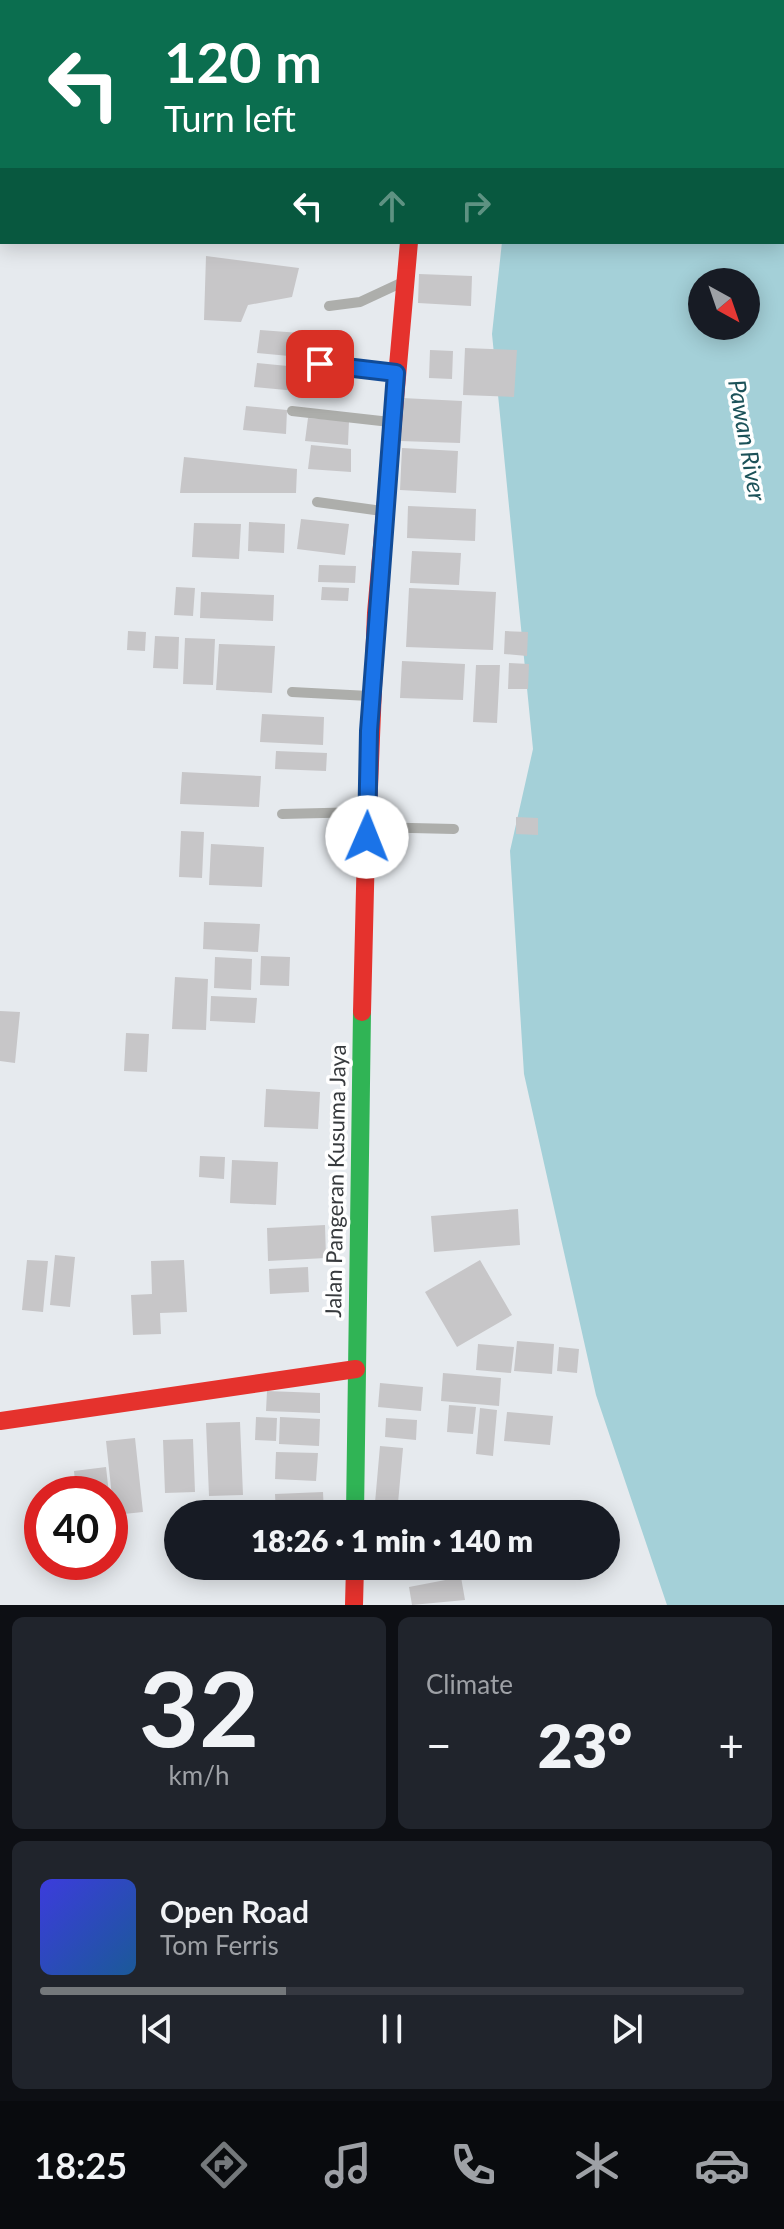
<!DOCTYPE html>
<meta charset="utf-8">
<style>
:root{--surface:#171b24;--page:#20242c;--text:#f1f3f6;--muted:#9ea1a6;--line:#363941;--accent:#74787b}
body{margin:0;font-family:Lato,sans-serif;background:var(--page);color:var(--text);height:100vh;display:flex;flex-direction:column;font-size:30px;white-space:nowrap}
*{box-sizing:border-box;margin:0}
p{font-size:26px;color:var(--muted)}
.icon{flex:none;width:44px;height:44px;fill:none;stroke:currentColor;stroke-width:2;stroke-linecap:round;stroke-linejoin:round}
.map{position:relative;height:1605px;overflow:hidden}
.details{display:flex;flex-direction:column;gap:12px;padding:12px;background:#0d0f14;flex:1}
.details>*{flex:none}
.hud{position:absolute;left:0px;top:0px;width:784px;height:244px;box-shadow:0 4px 20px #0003;background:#0b6e4f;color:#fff;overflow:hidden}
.needle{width:52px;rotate:140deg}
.fabs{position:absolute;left:688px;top:268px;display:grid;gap:16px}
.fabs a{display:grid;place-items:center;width:72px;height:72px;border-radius:50%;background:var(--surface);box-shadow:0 4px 20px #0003;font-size:40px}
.speed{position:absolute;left:24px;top:1476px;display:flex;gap:16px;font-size:40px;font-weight:700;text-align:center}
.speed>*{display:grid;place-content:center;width:104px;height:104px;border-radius:50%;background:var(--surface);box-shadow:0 4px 20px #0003;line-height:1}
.speed .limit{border:12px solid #d22;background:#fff;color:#111}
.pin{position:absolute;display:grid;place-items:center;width:68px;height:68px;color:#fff;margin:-34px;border-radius:16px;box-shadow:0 4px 12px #0006}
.me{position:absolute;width:88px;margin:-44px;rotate:1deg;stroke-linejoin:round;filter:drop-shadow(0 0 6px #0008)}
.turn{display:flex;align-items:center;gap:28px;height:168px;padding:0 32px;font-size:36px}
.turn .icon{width:104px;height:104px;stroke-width:2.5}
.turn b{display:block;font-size:56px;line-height:68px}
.lanes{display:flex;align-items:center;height:76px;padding:0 32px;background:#0003;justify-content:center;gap:40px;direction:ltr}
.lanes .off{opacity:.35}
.big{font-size:60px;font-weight:800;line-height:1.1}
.details .widget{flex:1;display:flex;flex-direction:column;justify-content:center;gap:12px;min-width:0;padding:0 28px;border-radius:12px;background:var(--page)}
.details .dial{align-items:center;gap:0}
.dial b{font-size:104px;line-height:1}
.song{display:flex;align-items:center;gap:24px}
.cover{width:96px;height:96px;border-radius:12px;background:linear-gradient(135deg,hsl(240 70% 55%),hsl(210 70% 35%))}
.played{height:8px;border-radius:4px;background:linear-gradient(90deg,var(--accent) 35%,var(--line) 35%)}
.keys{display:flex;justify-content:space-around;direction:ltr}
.heat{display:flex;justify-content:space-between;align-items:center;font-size:44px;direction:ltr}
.details .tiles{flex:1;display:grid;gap:12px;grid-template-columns:1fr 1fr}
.widget:last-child{grid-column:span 2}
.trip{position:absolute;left:164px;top:1500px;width:456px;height:80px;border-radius:40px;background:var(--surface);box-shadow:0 4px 20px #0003;font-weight:800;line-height:80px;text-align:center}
.tabs{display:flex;height:128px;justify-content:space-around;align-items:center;background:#090b0e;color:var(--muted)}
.tabs .icon{width:56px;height:56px}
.tabs .current{color:var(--accent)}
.tabs b{font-size:36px;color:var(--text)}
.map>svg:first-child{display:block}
</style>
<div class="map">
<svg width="784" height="1605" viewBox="0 0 784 1605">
<rect width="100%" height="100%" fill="#e6eaee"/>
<path fill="#a4d0d8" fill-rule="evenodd" d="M 521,0 L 784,0 L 784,1605 L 667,1605 L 596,1395 L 524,1074 L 510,851 L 533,749 L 492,334 L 502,242 L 782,242 L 782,2 ZM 702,282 L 746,282 L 746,326 L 702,326 Z"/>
<path fill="#c7c6c8" d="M 206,256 L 299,268 L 292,297 L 248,305 L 241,322 L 204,320 Z
M 419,274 L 472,276 L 471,306 L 418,303 Z
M 260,330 L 300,333 L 300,357 L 257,353 Z
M 465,348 L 517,350 L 514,397 L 463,395 Z
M 430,350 L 453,351 L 452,379 L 429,378 Z
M 257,363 L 298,367 L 297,391 L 254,387 Z
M 402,398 L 462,401 L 460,443 L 400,441 Z
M 246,406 L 287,410 L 286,434 L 243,430 Z
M 308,418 L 349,421 L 348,445 L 305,441 Z
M 311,445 L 351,449 L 351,472 L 308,469 Z
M 402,448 L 458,451 L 456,493 L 400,490 Z
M 184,457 L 297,469 L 296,493 L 180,493 Z
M 408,506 L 476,509 L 475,541 L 407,538 Z
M 301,519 L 349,524 L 345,555 L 297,549 Z
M 249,522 L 285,524 L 284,553 L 248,551 Z
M 194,523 L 241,524 L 239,559 L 192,557 Z
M 412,551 L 461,553 L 459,585 L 410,583 Z
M 319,565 L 356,566 L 355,583 L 318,582 Z
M 176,587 L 195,588 L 193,616 L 174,615 Z
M 322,587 L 349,588 L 348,601 L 321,600 Z
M 409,588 L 496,592 L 493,650 L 406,647 Z
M 201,592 L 274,595 L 273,621 L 200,618 Z
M 128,631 L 146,632 L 145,651 L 127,650 Z
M 505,631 L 528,632 L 527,656 L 504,654 Z
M 155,636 L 179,637 L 178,669 L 153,668 Z
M 185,638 L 215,639 L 213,685 L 183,684 Z
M 219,644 L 275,646 L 272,693 L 216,690 Z
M 402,661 L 465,664 L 463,700 L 400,698 Z
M 509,663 L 529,664 L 528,689 L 508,689 Z
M 476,665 L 500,665 L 497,723 L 473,722 Z
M 262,714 L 324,717 L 323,745 L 260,742 Z
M 276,751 L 327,753 L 326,771 L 275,769 Z
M 182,772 L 261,776 L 259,807 L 180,804 Z
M 516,817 L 538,818 L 538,835 L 516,834 Z
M 181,831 L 204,832 L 202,878 L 179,877 Z
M 211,844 L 264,847 L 262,887 L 209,885 Z
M 204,922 L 260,924 L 258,952 L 203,949 Z
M 261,956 L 290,957 L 289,986 L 260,985 Z
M 215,957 L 252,959 L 251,990 L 214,988 Z
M 175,977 L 208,979 L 206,1030 L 172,1029 Z
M 211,996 L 257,998 L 255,1023 L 210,1021 Z
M 0,1011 L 20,1012 L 15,1063 L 0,1061 Z
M 126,1033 L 149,1034 L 147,1072 L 124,1071 Z
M 266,1089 L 320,1092 L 318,1129 L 264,1127 Z
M 200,1156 L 225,1157 L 224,1179 L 199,1177 Z
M 232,1160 L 278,1162 L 276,1205 L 230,1203 Z
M 518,1209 L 520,1245 L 434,1252 L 431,1216 Z
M 325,1225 L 326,1258 L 268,1261 L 267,1228 Z
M 55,1255 L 75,1257 L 70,1307 L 50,1305 Z
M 27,1260 L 48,1261 L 43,1312 L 22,1310 Z
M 184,1260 L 187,1312 L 160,1313 L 161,1334 L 133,1335 L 131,1295 L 152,1294 L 151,1261 Z
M 480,1260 L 512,1315 L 457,1347 L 425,1292 Z
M 308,1267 L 309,1292 L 270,1294 L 269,1269 Z
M 517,1341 L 554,1344 L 552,1374 L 514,1371 Z
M 478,1344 L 514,1347 L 511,1373 L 476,1370 Z
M 559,1347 L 579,1349 L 577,1373 L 557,1371 Z
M 443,1373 L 501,1378 L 499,1406 L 441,1401 Z
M 380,1383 L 423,1387 L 421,1411 L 378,1407 Z
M 267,1391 L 320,1393 L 320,1413 L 266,1411 Z
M 449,1405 L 476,1407 L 473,1434 L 447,1432 Z
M 480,1408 L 497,1410 L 493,1456 L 476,1454 Z
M 507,1412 L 553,1416 L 550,1445 L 504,1441 Z
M 256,1417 L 277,1418 L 276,1441 L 255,1440 Z
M 280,1417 L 320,1419 L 319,1446 L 279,1444 Z
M 386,1418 L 417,1420 L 416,1440 L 385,1437 Z
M 240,1422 L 243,1495 L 209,1496 L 206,1423 Z
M 135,1438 L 143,1512 L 114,1515 L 106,1441 Z
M 193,1439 L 195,1492 L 165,1493 L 163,1440 Z
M 380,1446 L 403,1448 L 397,1514 L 374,1514 Z
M 276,1452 L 318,1453 L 316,1481 L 275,1479 Z
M 106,1467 L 109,1494 L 76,1494 L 74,1471 Z
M 323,1492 L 324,1514 L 276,1514 L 275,1494 Z
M 461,1577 L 465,1600 L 412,1605 L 409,1587 Z"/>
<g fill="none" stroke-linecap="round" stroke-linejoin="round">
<path stroke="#adaeab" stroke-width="10" d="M 203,2 L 203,0
M 307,2 L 308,0
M 329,306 L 360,302 L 403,282
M 320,364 L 394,373
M 292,411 L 390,422
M 317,502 L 382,511
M 292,692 L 369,696
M 282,814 L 365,812
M 369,827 L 454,829"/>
<path stroke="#adaeab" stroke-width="20" d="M 0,148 L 2,148"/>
<path stroke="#30b455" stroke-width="18" d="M 433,0 L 433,2
M 355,1514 L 362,1012"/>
<path stroke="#e5322d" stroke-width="18" d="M 367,837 L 376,613 L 409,242
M 362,1012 L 366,848
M 0,1421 L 356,1369
M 354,1605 L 355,1566"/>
</g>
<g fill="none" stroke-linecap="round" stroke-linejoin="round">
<defs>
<path id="route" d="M 320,364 L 396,373 L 369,731 L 367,837"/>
</defs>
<use href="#route" stroke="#114b97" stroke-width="20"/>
<use href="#route" stroke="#1a73e8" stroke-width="14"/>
</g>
<g text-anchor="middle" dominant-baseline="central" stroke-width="7" stroke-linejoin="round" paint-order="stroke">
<g font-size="22" fill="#373a3d" stroke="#fff">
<text transform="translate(335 1181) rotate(-89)">Jalan Pangeran Kusuma Jaya</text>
</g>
<g font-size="24" font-style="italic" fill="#1b5158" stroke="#fff">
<text transform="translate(748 440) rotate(80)">Pawan River</text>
</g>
</g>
</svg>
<div class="fabs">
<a><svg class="needle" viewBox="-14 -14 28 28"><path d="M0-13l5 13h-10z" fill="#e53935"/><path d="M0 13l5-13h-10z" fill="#9ea1a6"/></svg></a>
</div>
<div class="speed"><div class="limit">40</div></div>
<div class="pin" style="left:320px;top:364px;background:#d93025"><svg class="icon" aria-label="arrive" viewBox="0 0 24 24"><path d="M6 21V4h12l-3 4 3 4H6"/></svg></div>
<svg class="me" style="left:367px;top:837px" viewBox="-20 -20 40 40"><circle r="19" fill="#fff"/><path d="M0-13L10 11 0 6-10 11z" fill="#1a73e8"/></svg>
<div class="trip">18:26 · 1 min · 140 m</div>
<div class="hud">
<div class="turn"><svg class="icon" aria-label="left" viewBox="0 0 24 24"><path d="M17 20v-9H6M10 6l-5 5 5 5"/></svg><div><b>120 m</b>Turn left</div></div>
<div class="lanes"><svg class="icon" aria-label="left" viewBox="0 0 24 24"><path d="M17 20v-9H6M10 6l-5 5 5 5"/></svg><svg class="icon off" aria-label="ahead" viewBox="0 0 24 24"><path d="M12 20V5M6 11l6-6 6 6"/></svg><svg class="icon off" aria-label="right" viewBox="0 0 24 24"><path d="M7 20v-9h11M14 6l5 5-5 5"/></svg></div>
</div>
</div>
<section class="details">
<div class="tiles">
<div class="widget dial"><b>32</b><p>km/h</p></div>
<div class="widget"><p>Climate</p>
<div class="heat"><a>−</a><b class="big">23°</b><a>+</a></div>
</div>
<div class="widget">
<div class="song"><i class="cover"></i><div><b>Open Road</b><p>Tom Ferris</p></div></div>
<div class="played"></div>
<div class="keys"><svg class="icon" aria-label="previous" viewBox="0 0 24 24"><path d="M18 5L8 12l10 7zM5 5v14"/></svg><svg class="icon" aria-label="pause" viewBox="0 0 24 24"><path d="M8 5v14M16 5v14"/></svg><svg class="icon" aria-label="next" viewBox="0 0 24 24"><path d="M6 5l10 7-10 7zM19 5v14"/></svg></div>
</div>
</div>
</section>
<nav class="tabs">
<b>18:25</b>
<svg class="icon current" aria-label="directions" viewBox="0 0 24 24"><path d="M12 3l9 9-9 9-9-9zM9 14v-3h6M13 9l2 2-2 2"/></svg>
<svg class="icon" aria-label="music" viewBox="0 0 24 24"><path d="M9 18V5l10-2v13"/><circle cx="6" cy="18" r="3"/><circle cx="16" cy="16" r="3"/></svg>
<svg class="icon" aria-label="phone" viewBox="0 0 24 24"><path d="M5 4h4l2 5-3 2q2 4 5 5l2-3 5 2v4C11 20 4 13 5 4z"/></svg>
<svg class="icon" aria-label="climate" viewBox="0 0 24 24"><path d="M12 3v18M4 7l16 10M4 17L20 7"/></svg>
<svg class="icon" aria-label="car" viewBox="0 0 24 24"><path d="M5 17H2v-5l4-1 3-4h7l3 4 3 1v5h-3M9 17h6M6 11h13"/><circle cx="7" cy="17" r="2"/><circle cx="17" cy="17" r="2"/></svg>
</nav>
